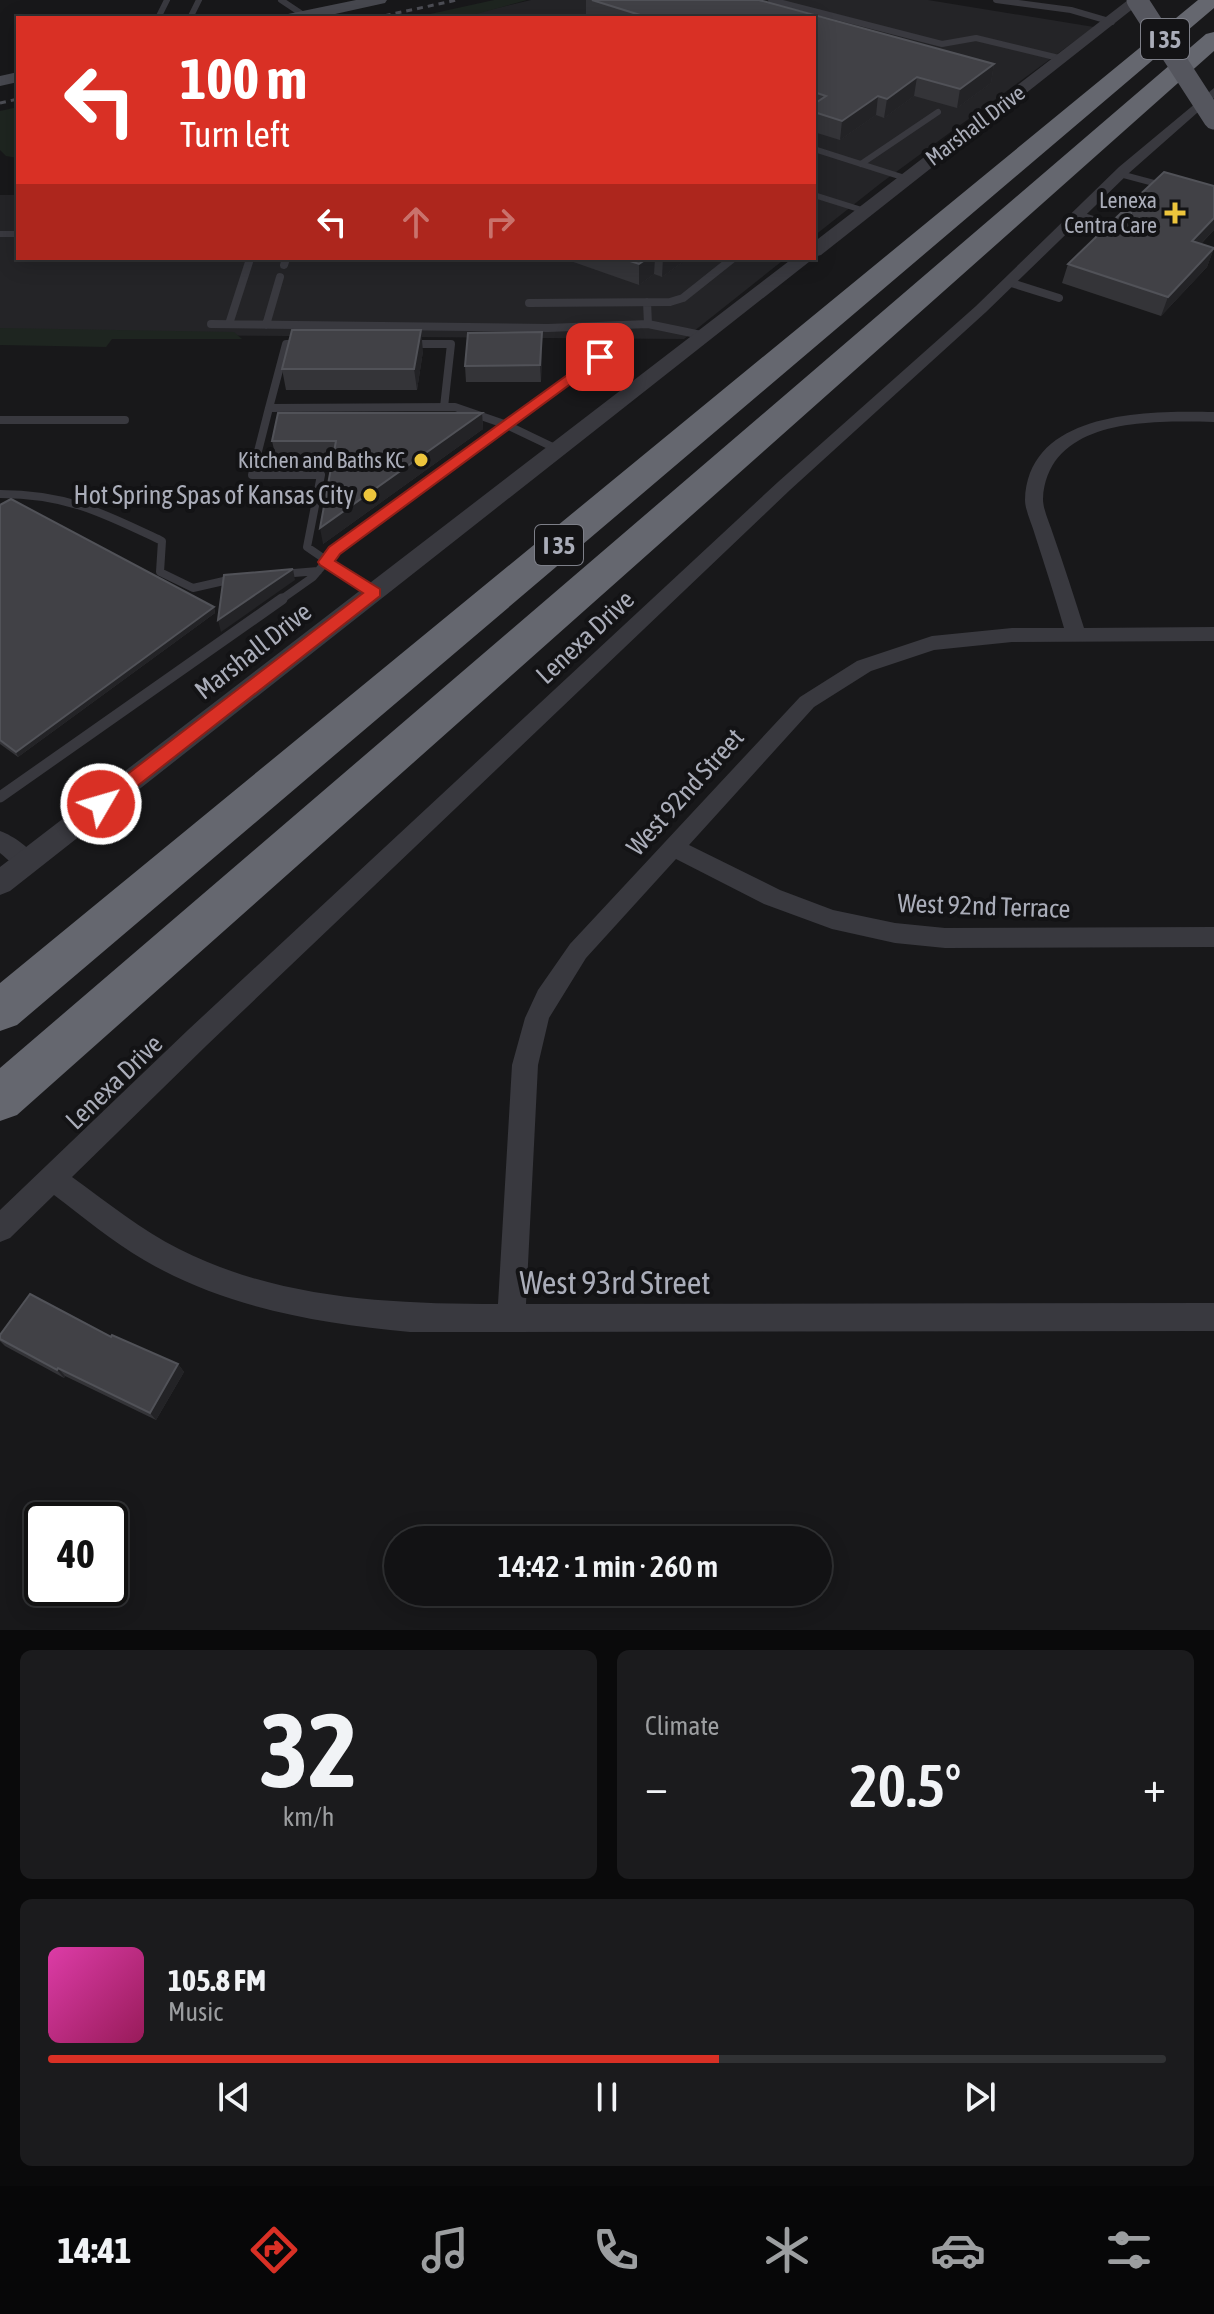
<!DOCTYPE html>
<meta charset="utf-8">
<style>
:root{--surface:#121214;--page:#1b1b1d;--text:#f1f3f6;--muted:#9c9ea0;--line:#313234;--accent:#d93025}
body{margin:0;font-family:"Asap Condensed",sans-serif;background:var(--page);color:var(--text);height:100vh;display:flex;flex-direction:column;font-size:30px;white-space:nowrap}
*{box-sizing:border-box;margin:0}
p{font-size:26px;color:var(--muted)}
.icon{flex:none;width:44px;height:44px;fill:none;stroke:currentColor;stroke-width:2;stroke-linecap:round;stroke-linejoin:round}
.map{position:relative;height:1630px;overflow:hidden}
.details{display:flex;flex-direction:column;gap:20px;padding:20px;background:#0a0a0b;flex:1}
.details>*{flex:none}
.hud{position:absolute;left:16px;top:16px;width:800px;height:244px;border-radius:0px;box-shadow:0 4px 20px #0003,0 0 0 2px var(--line);background:#d93025;color:#fff;overflow:hidden}
.speed{position:absolute;left:24px;top:1502px;display:flex;gap:16px;font-size:40px;font-weight:700;text-align:center}
.speed>*{display:grid;place-content:center;width:104px;height:104px;border-radius:50%;background:var(--surface);box-shadow:0 4px 20px #0003,0 0 0 2px var(--line);line-height:1}
.speed .limit{border:4px solid #111;border-radius:12px;background:#fff;color:#111}
.pin{position:absolute;display:grid;place-items:center;width:68px;height:68px;color:#fff;margin:-34px;border-radius:16px;box-shadow:0 4px 12px #0006}
.me{position:absolute;width:88px;margin:-44px;rotate:52deg;stroke-linejoin:round;filter:drop-shadow(0 0 6px #0008)}
.turn{display:flex;align-items:center;gap:28px;height:168px;padding:0 32px;font-size:36px}
.turn .icon{width:104px;height:104px;stroke-width:2.5}
.turn b{display:block;font-size:56px;line-height:68px}
.lanes{display:flex;align-items:center;height:76px;padding:0 32px;background:#0003;justify-content:center;gap:40px;direction:ltr}
.lanes .off{opacity:.35}
.big{font-size:60px;font-weight:600;line-height:1.1}
.details .card{flex:1;display:flex;flex-direction:column;justify-content:center;gap:12px;min-width:0;padding:0 28px;border-radius:12px;background:var(--page)}
.details .dial{align-items:center;gap:0}
.dial b{font-size:104px;line-height:1}
.song{display:flex;align-items:center;gap:24px}
.cover{width:96px;height:96px;border-radius:12px;background:linear-gradient(135deg,hsl(320 70% 55%),hsl(330 70% 35%))}
.played{height:8px;border-radius:4px;background:linear-gradient(90deg,var(--accent) 60%,var(--line) 60%)}
.keys{display:flex;justify-content:space-around;direction:ltr}
.heat{display:flex;justify-content:space-between;align-items:center;font-size:44px;direction:ltr}
.details .tiles{flex:1;display:grid;gap:20px;grid-template-columns:1fr 1fr}
.card:last-child{grid-column:span 2}
.trip{position:absolute;left:384px;top:1526px;width:448px;height:80px;border-radius:40px;background:var(--surface);box-shadow:0 4px 20px #0003,0 0 0 2px var(--line);font-weight:600;line-height:80px;text-align:center}
.menu{display:flex;height:128px;justify-content:space-around;align-items:center;background:#070708;color:var(--muted)}
.menu .icon{width:56px;height:56px}
.menu .active{color:var(--accent)}
.menu b{font-size:36px;color:var(--text)}
.map>svg:first-child{display:block}
</style>
<div class="map">
<svg width="1214" height="1630" viewBox="0 0 1214 1630">
<rect width="100%" height="100%" fill="#18181a"/>
<path fill="#242427" d="M 531,0 L 928,0 L 1094,27 L 881,183 L 814,236 L 814,18 L 455,18 Z
M 0,195 L 18,195 L 18,258 L 786,258 L 684,339 L 0,334 Z"/>
<path fill="#1e2520" d="M 494,0 L 527,0 L 462,18 L 412,18 Z
M 18,107 L 18,158 L 6,156 L 0,150 L 0,111 Z
M 0,328 L 234,332 L 242,339 L 112,339 L 106,347 L 0,345 Z"/>
<g fill="none" stroke-linecap="round" stroke-linejoin="round">
<path stroke="#39393f" stroke-width="6" d="M 281,0 L 305,16
M 771,0 L 942,44 L 976,38 L 1063,59
M 996,0 L 1071,10 L 1112,22
M 158,18 L 167,0
M 190,18 L 199,0
M 814,149 L 905,178
M 861,164 L 938,112
M 1120,174 L 1165,186
M 814,195 L 865,211
M 1078,214 L 1121,228
M 0,234 L 18,234
M 730,261 L 733,258"/>
<path stroke="#39393f" stroke-width="8" d="M 284,265 L 286,259
M 1008,282 L 1059,298
M 647,302 L 648,324 L 706,336
M 529,303 L 670,302 L 683,298 L 732,259
M 211,324 L 548,328 L 648,324
M 229,324 L 250,259
M 266,325 L 280,277
M 407,344 L 451,344 L 444,407
M 269,408 L 286,344 L 302,344
M 0,420 L 125,420
M 0,494 C 67,494 103,513 162,541 L 160,572 L 193,588 L 237,578
M 282,574 L 318,571
M 374,593 L 307,547 L 321,475 L 252,475 L 269,408 L 455,407 L 507,425 L 559,450
M 279,601 L 313,577 L 335,551 L 600,357"/>
<path stroke="#39393f" stroke-width="11" d="M 0,797 L 282,599"/>
<path fill="#39393f" fill-rule="evenodd" d="M 1214,88 L 1214,98 L 1129,173 L 986,312 L 790,490 L 206,1046 L 72,1177 C 107,1202 141,1230 179,1249 C 278,1299 389,1304 498,1304 L 512,1065 L 525,1018 L 538,990 L 570,944 L 800,697 L 857,661 L 932,636 L 1012,628 L 1064,628 C 1055,597 1045,566 1035,535 C 1032,524 1025,510 1025,500 C 1028,409 1151,411 1214,412 L 1214,422 C 1155,421 1048,416 1043,499 C 1043,510 1050,524 1053,534 C 1064,565 1074,597 1084,628 L 1214,627 L 1214,641 L 1012,642 L 934,650 L 871,671 L 814,707 L 689,845 L 780,890 L 833,910 L 895,923 L 945,928 L 1214,927 L 1214,947 L 945,948 L 895,943 L 832,929 L 764,904 L 676,859 L 586,958 L 549,1018 L 538,1065 L 526,1304 L 1214,1303 L 1214,1331 L 410,1332 C 317,1323 226,1308 144,1260 C 112,1241 83,1217 54,1195 L 10,1238 L 0,1242 L 0,1210 L 188,1030 L 778,482 L 976,306 L 1119,167 Z
M 0,831 C 14,836 32,849 38,862 L 35,868 C 20,873 11,862 0,853 Z"/>
<path fill="#39393f" fill-rule="evenodd" d="M 1128,0 L 1144,0 L 821,255 L 814,257 L 814,242 Z
M 793,258 L 814,258 L 10,891 L 0,895 L 0,867 Z"/>
<path fill="#47484f" fill-rule="evenodd" d="M 356,0 L 387,0 L 385,3 L 317,18 L 286,18 L 288,14 Z
M 18,72 L 18,82 L 0,86 L 0,76 Z"/>
<path fill="#65676f" fill-rule="evenodd" d="M 1198,0 L 1214,0 L 1214,8 L 17,1025 L 0,1031 L 0,983 Z
M 1214,32 L 1214,51 L 17,1115 L 0,1121 L 0,1068 L 1206,34 Z"/>
<path stroke="#4c4d54" stroke-width="3" stroke-dasharray="6 5" stroke-linecap="butt" d="M 374,18 L 457,0
M 0,103 L 18,99"/>
<path stroke="#55565e" stroke-width="21" d="M 1137,0 L 1214,119"/>
</g>
<path fill="#343438" d="M 586,0 L 759,0 L 994,64 L 991,83 L 957,108 L 914,96 L 884,118 L 876,115 L 840,140 L 814,132 L 814,18 L 592,18 L 586,16 Z
M 1130,204 L 1214,230 L 1201,244 L 1214,248 L 1207,267 L 1161,316 L 1062,283 L 1068,264 L 1128,213 Z
M 562,258 L 688,258 L 662,277 L 654,274 L 639,285 Z
M 542,349 L 541,382 L 466,382 L 465,366 Z
M 423,351 L 417,390 L 286,390 L 282,369 Z
M 482,413 L 483,429 L 323,544 L 333,457 L 276,458 L 272,441 Z
M 0,505 L 214,607 L 215,613 L 18,757 L 0,744 Z
M 0,1335 L 111,1337 L 178,1364 L 184,1372 L 156,1420 L 65,1376 L 64,1378 L 5,1346 L 0,1341 Z"/>
<path fill="#232326" d="M 994,64 L 991,83 L 957,108 L 960,89 Z
M 917,77 L 914,96 L 884,118 L 887,99 Z
M 878,96 L 876,115 L 840,140 L 842,121 Z
M 1214,218 L 1214,230 L 1185,260 L 1192,241 Z
M 1214,248 L 1207,267 L 1161,316 L 1168,297 Z
M 648,258 L 655,258 L 654,274 L 639,285 L 639,264 Z
M 663,258 L 688,258 L 662,277 Z
M 421,330 L 423,351 L 417,390 L 414,369 Z
M 542,332 L 542,349 L 541,382 L 540,365 Z
M 482,413 L 483,429 L 323,544 L 320,528 Z
M 293,569 L 295,580 L 221,632 L 218,620 Z
M 214,607 L 215,613 L 18,757 L 16,752 Z
M 178,1364 L 184,1372 L 156,1420 L 150,1413 Z
M 58,1368 L 65,1376 L 64,1378 L 57,1370 Z"/>
<path fill="#414146" stroke="#515258" stroke-width="2" d="M 592,0 L 759,0 L 994,64 L 960,89 L 917,77 L 887,99 L 878,96 L 842,121 L 814,112 L 814,104 L 826,96 L 814,92 L 814,18 L 633,18 L 640,15 Z
M 1164,172 L 1214,186 L 1214,218 L 1192,241 L 1214,248 L 1168,297 L 1068,264 L 1121,213 L 1131,213 L 1130,204 Z
M 621,258 L 648,258 L 639,264 Z
M 292,330 L 421,330 L 414,369 L 282,369 Z
M 542,332 L 540,365 L 465,366 L 468,333 Z
M 278,413 L 482,413 L 320,528 L 336,441 L 272,441 Z
M 11,499 L 214,607 L 16,752 L 0,740 L 0,505 Z
M 293,569 L 278,579 L 218,620 L 224,575 Z
M 30,1294 L 111,1337 L 112,1335 L 178,1364 L 150,1413 L 58,1368 L 57,1370 L 0,1339 L 0,1335 Z"/>
<path fill="#d93025" stroke="#8d1f18" stroke-width="2" d="M 595,355 L 607,357 L 340,554 L 335,561 L 380,589 L 380,596 L 108,809 L 95,809 L 92,804 L 95,799 L 363,593 L 320,565 L 318,562 L 329,547 Z"/>
<g fill="#edc53c" stroke="#131315" stroke-width="3">
<path d="M1171 201h8v8h8v8h-8v8h-8v-8h-8v-8h8z"/>
<circle cx="421" cy="460" r="8"/>
<circle cx="370" cy="495" r="8"/>
</g>
<g text-anchor="middle" dominant-baseline="central" stroke-width="8" stroke-linejoin="round" paint-order="stroke">
<g font-size="22" fill="#aaadb9" stroke="#131315">
<text transform="translate(975 125) rotate(-37)">Marshall Drive</text>
</g>
<g font-size="22" fill="#aaadb9" stroke="#131315" text-anchor="end">
<text x="1157" y="200">Lenexa<tspan x="1157" dy="25">Centra Care</tspan></text>
<text x="405" y="460">Kitchen and Baths KC</text>
</g>
<g fill="#131315" stroke="#7d7f88" stroke-width="2">
<rect x="1141" y="19" width="48" height="40" rx="6"/>
<rect x="535" y="525" width="48" height="40" rx="6"/>
</g>
<g font-size="24" font-weight="bold" fill="#aaadb9">
<text x="1165" y="39">I 35</text>
<text x="559" y="545">I 35</text>
</g>
<g font-size="26" fill="#aaadb9" stroke="#131315" text-anchor="end">
<text x="354" y="495">Hot Spring Spas of Kansas City</text>
</g>
<g font-size="26" fill="#aaadb9" stroke="#131315">
<text transform="translate(585 637) rotate(-43)">Lenexa Drive</text>
<text transform="translate(253 651) rotate(-38)">Marshall Drive</text>
<text transform="translate(685 792) rotate(-48)">West 92nd Street</text>
<text transform="translate(984 906) rotate(2)">West 92nd Terrace</text>
<text transform="translate(114 1082) rotate(-44)">Lenexa Drive</text>
</g>
<g font-size="32" fill="#aaadb9" stroke="#131315">
<text x="615" y="1282">West 93rd Street</text>
</g>
</g>
</svg>
<div class="speed"><div class="limit">40</div></div>
<div class="pin" style="left:600px;top:357px;background:#d93025"><svg class="icon" aria-label="arrive" viewBox="0 0 24 24"><path d="M6 21V4h12l-3 4 3 4H6"/></svg></div>
<svg class="me" style="left:101px;top:804px" viewBox="-20 -20 40 40"><circle r="17" fill="#d93025" stroke="#fff" stroke-width="3"/><path d="M0-11L8 9 0 5-8 9z" fill="#fff"/></svg>
<div class="trip">14:42 · 1 min · 260 m</div>
<div class="hud">
<div class="turn"><svg class="icon" aria-label="left" viewBox="0 0 24 24"><path d="M17 20v-9H6M10 6l-5 5 5 5"/></svg><div><b>100 m</b>Turn left</div></div>
<div class="lanes"><svg class="icon" aria-label="left" viewBox="0 0 24 24"><path d="M17 20v-9H6M10 6l-5 5 5 5"/></svg><svg class="icon off" aria-label="ahead" viewBox="0 0 24 24"><path d="M12 20V5M6 11l6-6 6 6"/></svg><svg class="icon off" aria-label="right" viewBox="0 0 24 24"><path d="M7 20v-9h11M14 6l5 5-5 5"/></svg></div>
</div>
</div>
<section class="details">
<div class="tiles">
<div class="card dial"><b>32</b><p>km/h</p></div>
<div class="card"><p>Climate</p>
<div class="heat"><a>−</a><b class="big">20.5°</b><a>+</a></div>
</div>
<div class="card">
<div class="song"><i class="cover"></i><div><b>105.8 FM</b><p>Music</p></div></div>
<div class="played"></div>
<div class="keys"><svg class="icon" aria-label="previous" viewBox="0 0 24 24"><path d="M18 5L8 12l10 7zM5 5v14"/></svg><svg class="icon" aria-label="pause" viewBox="0 0 24 24"><path d="M8 5v14M16 5v14"/></svg><svg class="icon" aria-label="next" viewBox="0 0 24 24"><path d="M6 5l10 7-10 7zM19 5v14"/></svg></div>
</div>
</div>
</section>
<nav class="menu">
<b>14:41</b>
<svg class="icon active" aria-label="directions" viewBox="0 0 24 24"><path d="M12 3l9 9-9 9-9-9zM9 14v-3h6M13 9l2 2-2 2"/></svg>
<svg class="icon" aria-label="music" viewBox="0 0 24 24"><path d="M9 18V5l10-2v13"/><circle cx="6" cy="18" r="3"/><circle cx="16" cy="16" r="3"/></svg>
<svg class="icon" aria-label="phone" viewBox="0 0 24 24"><path d="M5 4h4l2 5-3 2q2 4 5 5l2-3 5 2v4C11 20 4 13 5 4z"/></svg>
<svg class="icon" aria-label="climate" viewBox="0 0 24 24"><path d="M12 3v18M4 7l16 10M4 17L20 7"/></svg>
<svg class="icon" aria-label="car" viewBox="0 0 24 24"><path d="M5 17H2v-5l4-1 3-4h7l3 4 3 1v5h-3M9 17h6M6 11h13"/><circle cx="7" cy="17" r="2"/><circle cx="17" cy="17" r="2"/></svg>
<svg class="icon" aria-label="filters" viewBox="0 0 24 24"><path d="M4 7h16M4 17h16"/><circle cx="9" cy="7" r="2"/><circle cx="15" cy="17" r="2"/></svg>
</nav>
